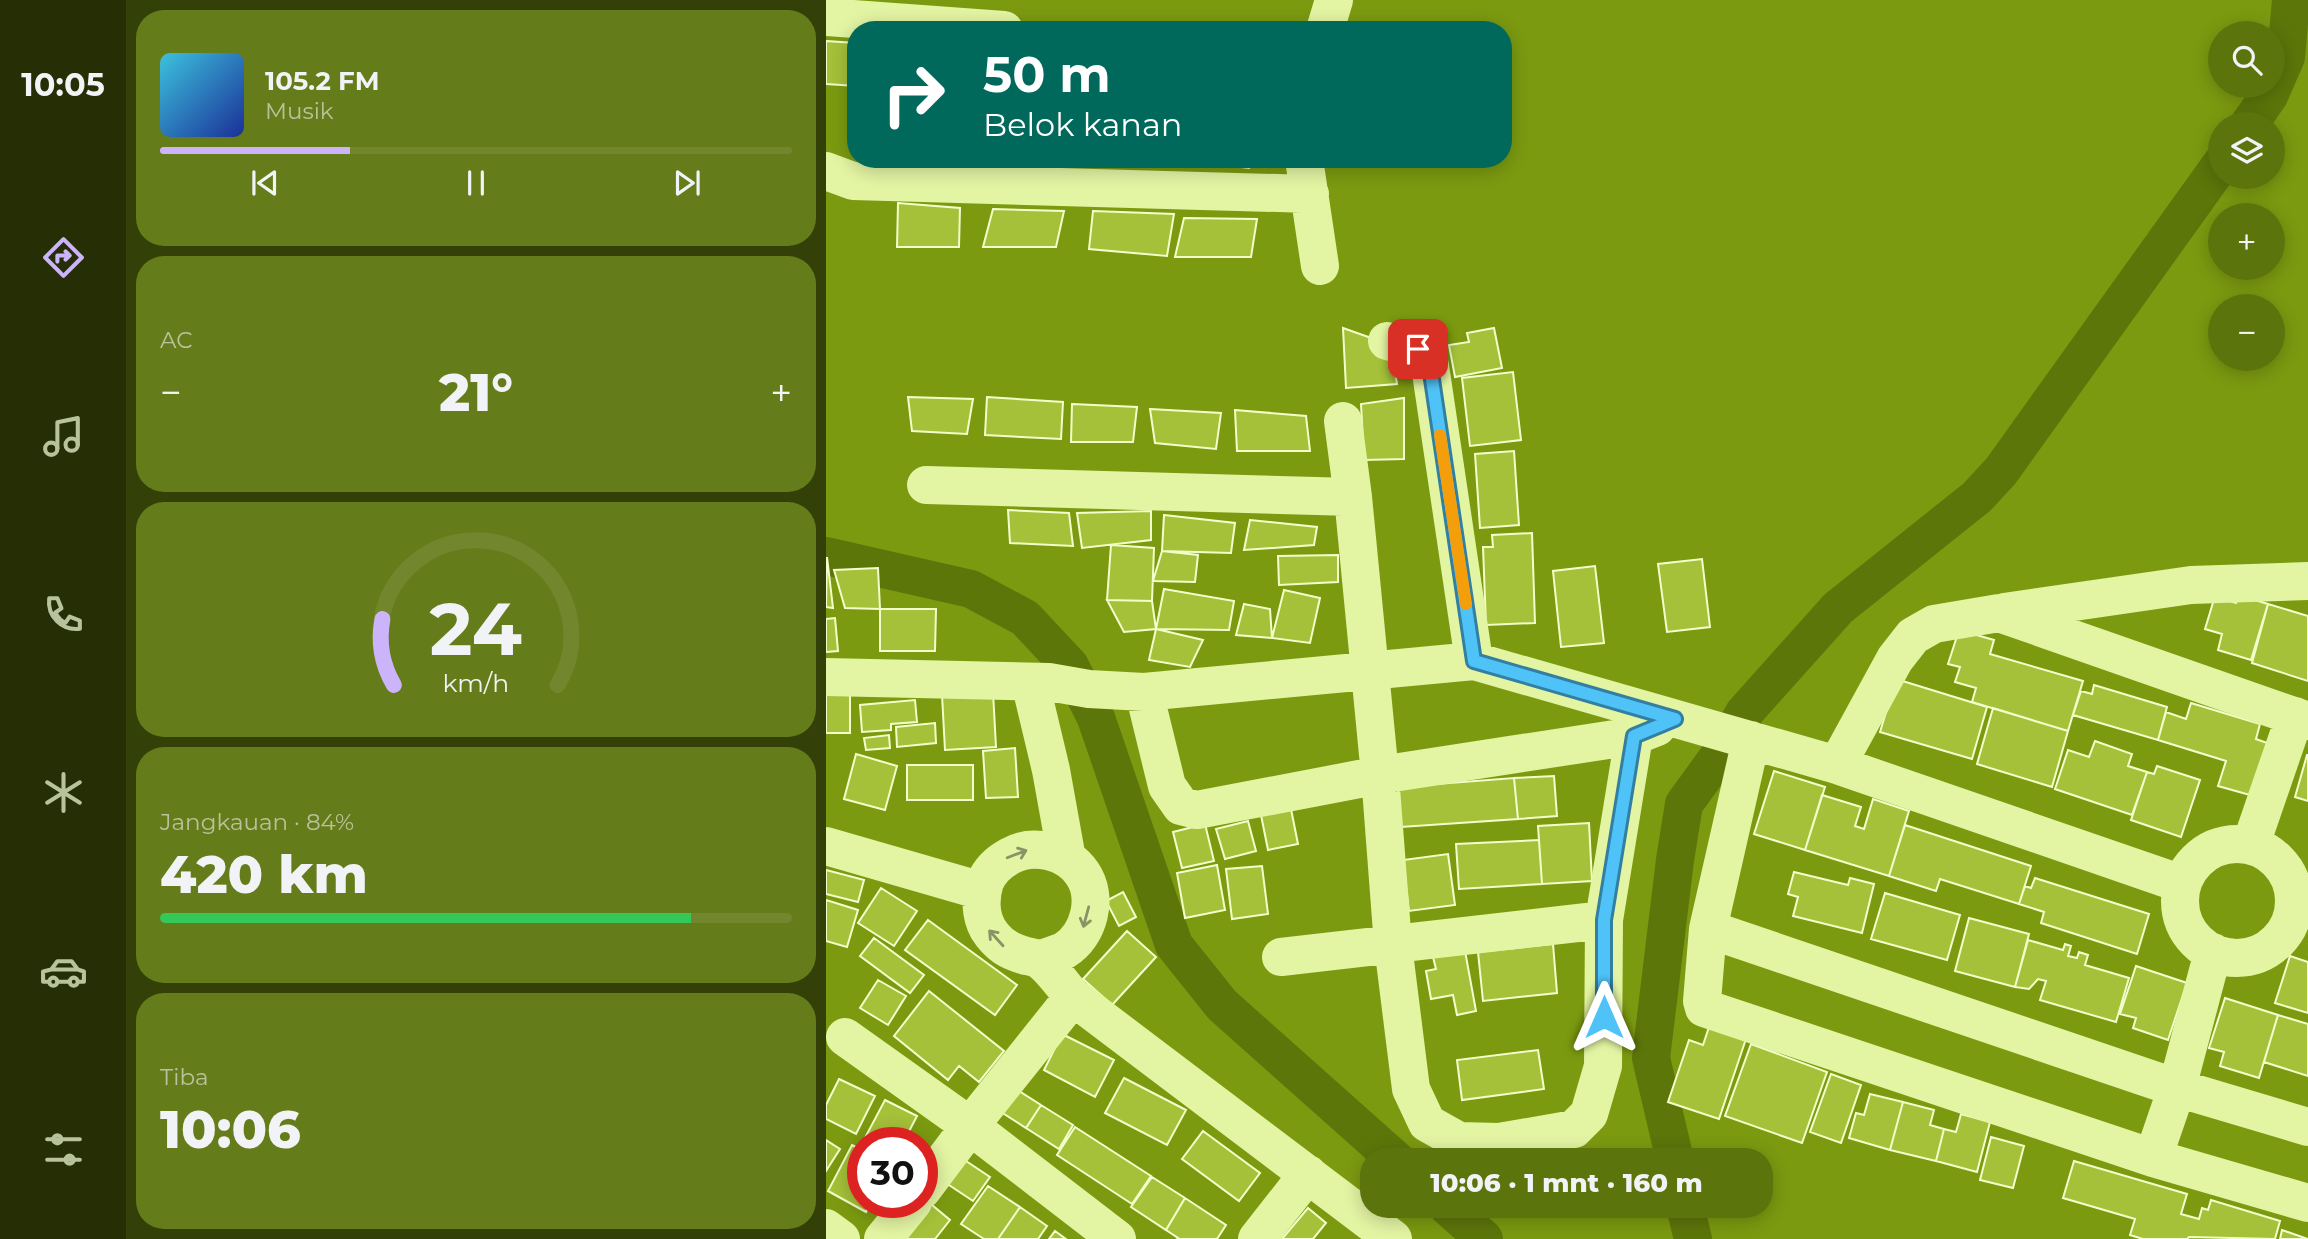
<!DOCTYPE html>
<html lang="id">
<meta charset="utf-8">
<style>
:root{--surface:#5c740c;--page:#657c1a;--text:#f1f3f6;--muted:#b8c39d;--line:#71862d;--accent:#ccb4fa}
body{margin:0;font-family:Montserrat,sans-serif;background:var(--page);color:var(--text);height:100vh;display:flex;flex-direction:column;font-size:26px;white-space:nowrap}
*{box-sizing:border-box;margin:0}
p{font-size:23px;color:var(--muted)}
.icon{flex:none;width:38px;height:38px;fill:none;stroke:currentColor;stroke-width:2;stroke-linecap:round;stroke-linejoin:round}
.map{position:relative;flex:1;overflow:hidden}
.drawer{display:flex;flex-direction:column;gap:10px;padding:10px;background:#334007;width:700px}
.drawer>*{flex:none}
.banner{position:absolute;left:21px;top:21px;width:665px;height:147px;border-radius:28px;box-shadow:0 4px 18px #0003;background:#00695c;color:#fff;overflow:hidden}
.fabs{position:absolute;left:1382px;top:21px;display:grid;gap:14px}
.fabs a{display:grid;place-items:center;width:77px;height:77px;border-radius:50%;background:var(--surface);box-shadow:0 4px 18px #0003;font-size:35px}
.speed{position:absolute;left:21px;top:1127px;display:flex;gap:14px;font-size:35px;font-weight:700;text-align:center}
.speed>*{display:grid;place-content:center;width:91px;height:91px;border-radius:50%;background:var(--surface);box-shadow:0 4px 18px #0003;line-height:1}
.speed .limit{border:10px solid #d22;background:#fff;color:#111}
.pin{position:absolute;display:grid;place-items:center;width:60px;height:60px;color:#fff;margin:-30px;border-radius:14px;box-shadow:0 4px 10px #0006}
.me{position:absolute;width:77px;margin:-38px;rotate:0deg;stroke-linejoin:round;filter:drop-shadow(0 0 5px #0008)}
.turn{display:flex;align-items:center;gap:24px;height:147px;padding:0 21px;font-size:32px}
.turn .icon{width:91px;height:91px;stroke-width:2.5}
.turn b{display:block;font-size:49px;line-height:60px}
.big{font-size:52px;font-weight:800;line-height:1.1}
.drawer .tile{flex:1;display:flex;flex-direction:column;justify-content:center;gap:10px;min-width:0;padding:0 24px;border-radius:28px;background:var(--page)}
.drawer .dial{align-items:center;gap:0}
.dial svg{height:182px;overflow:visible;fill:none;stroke:var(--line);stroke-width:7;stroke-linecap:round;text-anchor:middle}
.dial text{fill:var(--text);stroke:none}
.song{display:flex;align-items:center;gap:21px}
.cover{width:84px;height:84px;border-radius:10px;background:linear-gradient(135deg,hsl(190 70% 55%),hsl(230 70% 35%))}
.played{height:7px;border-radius:4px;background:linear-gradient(90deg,var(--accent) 30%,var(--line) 30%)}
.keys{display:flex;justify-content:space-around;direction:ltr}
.heat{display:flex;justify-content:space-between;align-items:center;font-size:38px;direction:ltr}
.charge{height:10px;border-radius:5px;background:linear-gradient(90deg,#34c759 84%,var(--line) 0)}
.trip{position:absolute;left:534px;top:1148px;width:413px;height:70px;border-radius:28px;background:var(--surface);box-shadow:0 4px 18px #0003;font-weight:800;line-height:70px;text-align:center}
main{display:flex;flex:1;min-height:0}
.dock{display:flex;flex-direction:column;width:126px;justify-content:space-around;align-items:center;background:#252e05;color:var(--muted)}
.dock .icon{width:49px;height:49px}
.dock .current{color:var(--accent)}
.dock b{font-size:32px;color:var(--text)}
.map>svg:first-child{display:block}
</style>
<main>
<nav class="dock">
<b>10:05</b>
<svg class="icon current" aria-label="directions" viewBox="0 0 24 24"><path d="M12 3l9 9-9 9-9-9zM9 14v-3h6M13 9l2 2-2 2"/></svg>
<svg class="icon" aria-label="music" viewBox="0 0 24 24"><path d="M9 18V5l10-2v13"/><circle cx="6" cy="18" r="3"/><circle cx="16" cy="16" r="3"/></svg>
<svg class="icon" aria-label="phone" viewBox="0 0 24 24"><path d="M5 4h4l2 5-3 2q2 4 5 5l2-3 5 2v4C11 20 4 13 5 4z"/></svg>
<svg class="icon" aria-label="climate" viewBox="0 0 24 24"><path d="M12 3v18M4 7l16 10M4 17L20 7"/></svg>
<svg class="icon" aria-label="car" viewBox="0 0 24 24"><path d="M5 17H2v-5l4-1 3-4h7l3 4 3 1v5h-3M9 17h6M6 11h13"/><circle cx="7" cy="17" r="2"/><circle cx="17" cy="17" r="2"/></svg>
<svg class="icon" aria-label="filters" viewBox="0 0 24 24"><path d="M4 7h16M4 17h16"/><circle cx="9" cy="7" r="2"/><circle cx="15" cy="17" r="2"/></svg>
</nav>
<section class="drawer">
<div class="tile">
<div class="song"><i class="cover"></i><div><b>105.2 FM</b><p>Musik</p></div></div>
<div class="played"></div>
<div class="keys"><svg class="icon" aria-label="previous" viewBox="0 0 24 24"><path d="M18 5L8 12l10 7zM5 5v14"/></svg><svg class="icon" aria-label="pause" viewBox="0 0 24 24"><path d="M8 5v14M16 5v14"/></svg><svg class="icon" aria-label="next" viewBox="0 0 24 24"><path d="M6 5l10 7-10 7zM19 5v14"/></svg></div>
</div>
<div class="tile"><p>AC</p>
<div class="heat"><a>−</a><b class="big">21°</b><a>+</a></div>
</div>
<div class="tile dial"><svg viewBox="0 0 100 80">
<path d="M14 69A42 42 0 1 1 86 69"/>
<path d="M14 69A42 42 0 0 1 9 40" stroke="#ccb4fa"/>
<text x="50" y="56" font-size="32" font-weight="700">24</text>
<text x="50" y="72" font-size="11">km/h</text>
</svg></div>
<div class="tile"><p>Jangkauan · 84%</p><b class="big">420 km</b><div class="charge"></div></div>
<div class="tile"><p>Tiba</p><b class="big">10:06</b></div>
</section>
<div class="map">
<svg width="1482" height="1239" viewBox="0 0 1482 1239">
<rect width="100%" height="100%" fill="#7b9a10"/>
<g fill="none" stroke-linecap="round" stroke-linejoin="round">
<path stroke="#5c760a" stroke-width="38" d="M 1423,124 L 1443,96 L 1460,57 L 1465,0
M 0,556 L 145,589 L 199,618 L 244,666 L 270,718 L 348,945 L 396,1005 L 570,1160
M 849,1160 L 825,1058 L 849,860 L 858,804 L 895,753 L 918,713 L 1012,608 L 1151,497 L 1175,471 L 1395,164
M 621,1206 L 658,1239
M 859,1206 L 867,1239"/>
</g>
<path fill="#a4c139" stroke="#f3fecb" stroke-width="2" d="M 0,41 L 30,43 L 30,86 L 0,84 Z
M 278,159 L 341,159 L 341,166 Z
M 388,159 L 424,159 L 423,168 L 388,164 Z
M 72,203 L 134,208 L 133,247 L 71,247 Z
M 167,209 L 238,211 L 230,247 L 157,247 Z
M 267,211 L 348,214 L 341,256 L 263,249 Z
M 358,218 L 431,219 L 425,257 L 349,257 Z
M 517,328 L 565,345 L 571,384 L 520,388 Z
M 668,328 L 676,368 L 629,377 L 623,345 L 643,342 L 641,333 Z
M 687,372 L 695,440 L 644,446 L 636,378 Z
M 82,397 L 147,399 L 141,434 L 86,431 Z
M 161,397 L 237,402 L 235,439 L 159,435 Z
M 578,398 L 578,459 L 538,460 L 535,404 Z
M 246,404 L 311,407 L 307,442 L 245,442 Z
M 324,409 L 395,413 L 390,449 L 329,443 Z
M 409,410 L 480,416 L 484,451 L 411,451 Z
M 688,451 L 693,525 L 654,528 L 649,454 Z
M 182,510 L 243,513 L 247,546 L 184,543 Z
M 325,511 L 325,540 L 256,548 L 251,513 Z
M 338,515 L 409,523 L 405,553 L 336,551 Z
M 424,520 L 491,527 L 488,545 L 418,550 Z
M 706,533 L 709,623 L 660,625 L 657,547 L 667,547 L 666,535 Z
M 285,545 L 328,548 L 326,601 L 281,600 Z
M 336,551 L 372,555 L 369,582 L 327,581 Z
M 512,555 L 512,582 L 453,585 L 452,556 Z
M 1,557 L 7,608 L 0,607 Z
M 876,559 L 884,627 L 841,632 L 832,564 Z
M 769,566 L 778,643 L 735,647 L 727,571 Z
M 52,568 L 54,609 L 19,608 L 8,570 Z
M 338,589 L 408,601 L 403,630 L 330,629 Z
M 458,590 L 494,598 L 484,643 L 446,638 Z
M 1412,595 L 1442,604 L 1425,660 L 1392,650 L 1396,634 L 1379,629 L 1389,596 L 1410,603 Z
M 281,600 L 326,601 L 330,629 L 298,632 Z
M 418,604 L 444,609 L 446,638 L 410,635 Z
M 1442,604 L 1482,616 L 1482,681 L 1426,663 Z
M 54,609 L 110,609 L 109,651 L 54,651 Z
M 9,618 L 12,651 L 0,652 L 0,619 Z
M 330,629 L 377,640 L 364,667 L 323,660 Z
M 1133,630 L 1168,640 L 1164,654 L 1257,681 L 1242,731 L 1146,702 L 1150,688 L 1129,682 L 1134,667 L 1122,664 Z
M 1070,679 L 1161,707 L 1146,759 L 1054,732 Z
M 1268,685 L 1341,707 L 1332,740 L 1247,715 L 1255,691 L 1266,694 Z
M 167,692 L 170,747 L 119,750 L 116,695 Z
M 0,694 L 24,694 L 24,733 L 0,733 Z
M 89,700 L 91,722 L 65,724 L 65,730 L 36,732 L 34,705 Z
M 1365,703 L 1434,724 L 1430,739 L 1447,745 L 1431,797 L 1392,786 L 1400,761 L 1332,740 L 1340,712 L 1360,719 Z
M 1167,708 L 1242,731 L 1226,787 L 1151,764 Z
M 109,723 L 110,743 L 71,747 L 70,727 Z
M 63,735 L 64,748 L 40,750 L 38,738 Z
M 1269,741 L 1306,754 L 1302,766 L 1321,772 L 1306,815 L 1229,789 L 1242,750 L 1263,757 Z
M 189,748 L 192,797 L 160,798 L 157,751 Z
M 30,754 L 71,766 L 59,810 L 18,799 Z
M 1481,755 L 1482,755 L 1482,801 L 1469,797 Z
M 81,765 L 147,765 L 147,800 L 81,800 Z
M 1331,766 L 1374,780 L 1355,837 L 1305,820 L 1321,772 L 1328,774 Z
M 948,771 L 999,787 L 979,850 L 928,834 Z
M 728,776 L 731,816 L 692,819 L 688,778 Z
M 688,778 L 692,819 L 575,827 L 572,787 Z
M 996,795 L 1035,807 L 1029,826 L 1038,829 L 1047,799 L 1083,811 L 1063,876 L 979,850 Z
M 465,809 L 472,844 L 442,850 L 435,815 Z
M 422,821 L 430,851 L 399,859 L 390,829 Z
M 763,823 L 766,881 L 716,884 L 712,826 Z
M 379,824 L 388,861 L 356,868 L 347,832 Z
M 1079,825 L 1205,866 L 1193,904 L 1114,879 L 1110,891 L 1063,876 Z
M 713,840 L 716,884 L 633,889 L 630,844 Z
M 622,854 L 629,905 L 583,911 L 577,860 Z
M 391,865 L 399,910 L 359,918 L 351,873 Z
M 436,866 L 442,914 L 406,919 L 400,869 Z
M 0,870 L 38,880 L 32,902 L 0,894 Z
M 968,872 L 1022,885 L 1024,878 L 1048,884 L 1036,933 L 967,916 L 972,897 L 962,894 Z
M 1209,878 L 1323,914 L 1311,954 L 1215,923 L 1218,912 L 1193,904 L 1199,886 L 1205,888 Z
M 55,888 L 91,911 L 68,946 L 32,923 Z
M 297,892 L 310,917 L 293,926 L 280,901 Z
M 1059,893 L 1134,915 L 1121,960 L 1045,939 Z
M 0,900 L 32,910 L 21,947 L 0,941 Z
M 1143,918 L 1203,934 L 1189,987 L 1129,971 Z
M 102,920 L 191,985 L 169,1015 L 79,950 Z
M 301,931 L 330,957 L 286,1005 L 257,979 Z
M 48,938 L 98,975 L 84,993 L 34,956 Z
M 1202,940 L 1237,950 L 1239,944 L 1245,946 L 1242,956 L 1251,958 L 1253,952 L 1262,955 L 1259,965 L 1303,978 L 1290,1022 L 1214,1000 L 1220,981 L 1212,979 L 1203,989 L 1189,987 Z
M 727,944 L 731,993 L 657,1001 L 652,952 Z
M 639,951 L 650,1011 L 631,1015 L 627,995 L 605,999 L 600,971 L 610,969 L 607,957 Z
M 1464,956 L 1482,962 L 1482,1013 L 1449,1003 Z
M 1310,966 L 1361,983 L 1342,1040 L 1307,1028 L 1310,1018 L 1294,1014 Z
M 52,980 L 80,996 L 62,1025 L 34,1008 Z
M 103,991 L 178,1051 L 153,1082 L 133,1066 L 122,1080 L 68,1036 Z
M 1399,998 L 1452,1015 L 1433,1078 L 1394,1066 L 1398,1052 L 1383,1048 Z
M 1452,1015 L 1482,1024 L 1482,1076 L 1438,1062 Z
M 885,1021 L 922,1033 L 893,1119 L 842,1102 L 863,1040 L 877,1045 Z
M 236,1034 L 288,1060 L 269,1097 L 218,1070 Z
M 925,1044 L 1001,1072 L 976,1143 L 899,1116 Z
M 712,1050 L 718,1089 L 636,1100 L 631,1060 Z
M 1005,1074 L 1035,1085 L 1015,1143 L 984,1132 Z
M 298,1078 L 360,1110 L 341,1145 L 279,1113 Z
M 13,1079 L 49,1096 L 30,1134 L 0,1119 L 0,1105 Z
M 190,1089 L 215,1105 L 200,1128 L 175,1112 Z
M 1044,1094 L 1077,1102 L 1064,1150 L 1023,1138 L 1030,1113 L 1038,1115 Z
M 59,1100 L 91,1116 L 77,1143 L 37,1143 L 37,1151 L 33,1149 Z
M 1077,1102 L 1108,1110 L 1104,1125 L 1118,1129 L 1110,1161 L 1064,1150 Z
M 215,1105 L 247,1125 L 233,1149 L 200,1128 Z
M 1135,1114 L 1164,1122 L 1151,1172 L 1110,1161 L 1118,1129 L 1130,1132 Z
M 249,1127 L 325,1176 L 306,1204 L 231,1155 Z
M 377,1131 L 434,1173 L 413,1201 L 356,1159 Z
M 1165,1137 L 1198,1146 L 1187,1188 L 1154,1180 Z
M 0,1140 L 14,1149 L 0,1171 Z
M 26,1145 L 37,1151 L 37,1202 L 45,1202 L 40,1212 L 2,1191 Z
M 134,1157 L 164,1177 L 147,1201 L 117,1181 Z
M 1248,1161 L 1361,1194 L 1355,1214 L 1373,1219 L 1376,1208 L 1382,1210 L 1385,1200 L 1454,1221 L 1449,1239 L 1363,1237 L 1361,1239 L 1317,1239 L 1304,1235 L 1309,1219 L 1237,1198 Z
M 326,1177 L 359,1198 L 340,1230 L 305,1207 Z
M 162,1186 L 194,1207 L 172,1239 L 158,1239 L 135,1224 Z
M 359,1198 L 400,1225 L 391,1239 L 351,1239 L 352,1238 L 340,1230 Z
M 100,1200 L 124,1220 L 109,1239 L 73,1239 Z
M 194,1207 L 221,1226 L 212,1239 L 172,1239 Z
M 482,1208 L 500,1223 L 487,1239 L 456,1239 Z
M 1456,1230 L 1482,1239 L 1454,1239 Z
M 229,1231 L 240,1239 L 223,1239 Z"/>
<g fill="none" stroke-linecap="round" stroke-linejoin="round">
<path stroke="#e3f4a3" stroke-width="38" d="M 0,17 L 178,30
M 499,30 L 508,0
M 478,159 L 494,266
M 0,171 L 27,181 L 484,194
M 561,341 C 579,346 596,347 604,366 L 648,661
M 517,421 L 527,497 L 554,775 L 567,945 L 585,1089 L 601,1123 L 633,1141 L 673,1142 L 748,1129 L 763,1114 L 777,1066 L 778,920 L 808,736
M 100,485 L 527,497
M 1178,612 L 1365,585 L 1482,581
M 0,677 L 223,682 L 263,689 L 318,692 L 648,661 L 1011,765 L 1356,884
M 204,682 L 225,770 L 241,859
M 318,692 L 341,786 L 355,806 L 371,810 L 554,775 L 808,736 L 831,727
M 925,740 L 882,929 L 876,1001 L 878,1008 L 1327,1158 L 1482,1203
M 1011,765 L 1069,659 L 1087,636 L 1108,624 L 1173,613 L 1482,721
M 1425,844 L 1469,716
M1354 901a57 57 0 1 1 114 0a57 57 0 1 1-114 0Z
M 0,846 L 156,891
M 882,929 L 1351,1088 L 1482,1127
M 455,957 L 778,920
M 214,960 C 222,956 232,954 239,950 C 263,935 273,897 256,873 C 241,851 207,843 184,856 C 173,862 164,870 159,882 C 154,897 154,915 162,929 C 172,945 183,951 200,956 C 205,957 211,958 215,961 C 227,970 237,986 247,997 L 567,1239
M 19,1037 L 144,1126 L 291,1239
M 1327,1158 L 1351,1088 L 1387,952
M 96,1190 L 144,1126 L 247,997
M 0,1228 L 15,1239
M 57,1239 L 87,1202
M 431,1239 L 482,1174"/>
</g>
<defs><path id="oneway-shaft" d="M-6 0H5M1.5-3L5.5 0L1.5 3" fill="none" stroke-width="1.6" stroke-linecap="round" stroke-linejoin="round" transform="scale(1.75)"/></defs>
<g stroke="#8a9367">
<use href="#oneway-shaft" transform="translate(191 854) rotate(-21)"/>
<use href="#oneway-shaft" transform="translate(260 917) rotate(105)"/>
<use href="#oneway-shaft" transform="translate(170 938) rotate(-132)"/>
</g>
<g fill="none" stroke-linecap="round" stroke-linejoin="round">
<defs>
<path id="route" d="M 592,349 L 598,354 L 604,366 L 648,661 L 849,719 L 808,736 L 778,920 L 778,1017"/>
</defs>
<use href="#route" stroke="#337fa1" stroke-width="18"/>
<use href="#route" stroke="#4fc3f7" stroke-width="12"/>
<path stroke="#f59e0b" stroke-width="12" d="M 614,435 L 640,604"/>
</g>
</svg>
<div class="fabs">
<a><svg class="icon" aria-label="search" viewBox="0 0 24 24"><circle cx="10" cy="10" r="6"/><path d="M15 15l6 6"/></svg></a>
<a><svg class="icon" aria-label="layers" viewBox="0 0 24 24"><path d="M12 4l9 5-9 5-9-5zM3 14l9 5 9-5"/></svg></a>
<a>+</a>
<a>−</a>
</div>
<div class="speed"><div class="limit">30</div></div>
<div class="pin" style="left:592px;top:349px;background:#d93025"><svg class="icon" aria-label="arrive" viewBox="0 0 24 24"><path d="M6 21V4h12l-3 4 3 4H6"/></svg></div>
<svg class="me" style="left:778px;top:1017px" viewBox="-20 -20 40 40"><path d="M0-17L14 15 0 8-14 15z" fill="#4fc3f7" stroke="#fff" stroke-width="4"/></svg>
<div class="trip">10:06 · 1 mnt · 160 m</div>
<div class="banner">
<div class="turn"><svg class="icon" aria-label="right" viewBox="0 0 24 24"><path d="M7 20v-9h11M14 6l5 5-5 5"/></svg><div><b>50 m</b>Belok kanan</div></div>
</div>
</div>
</main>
